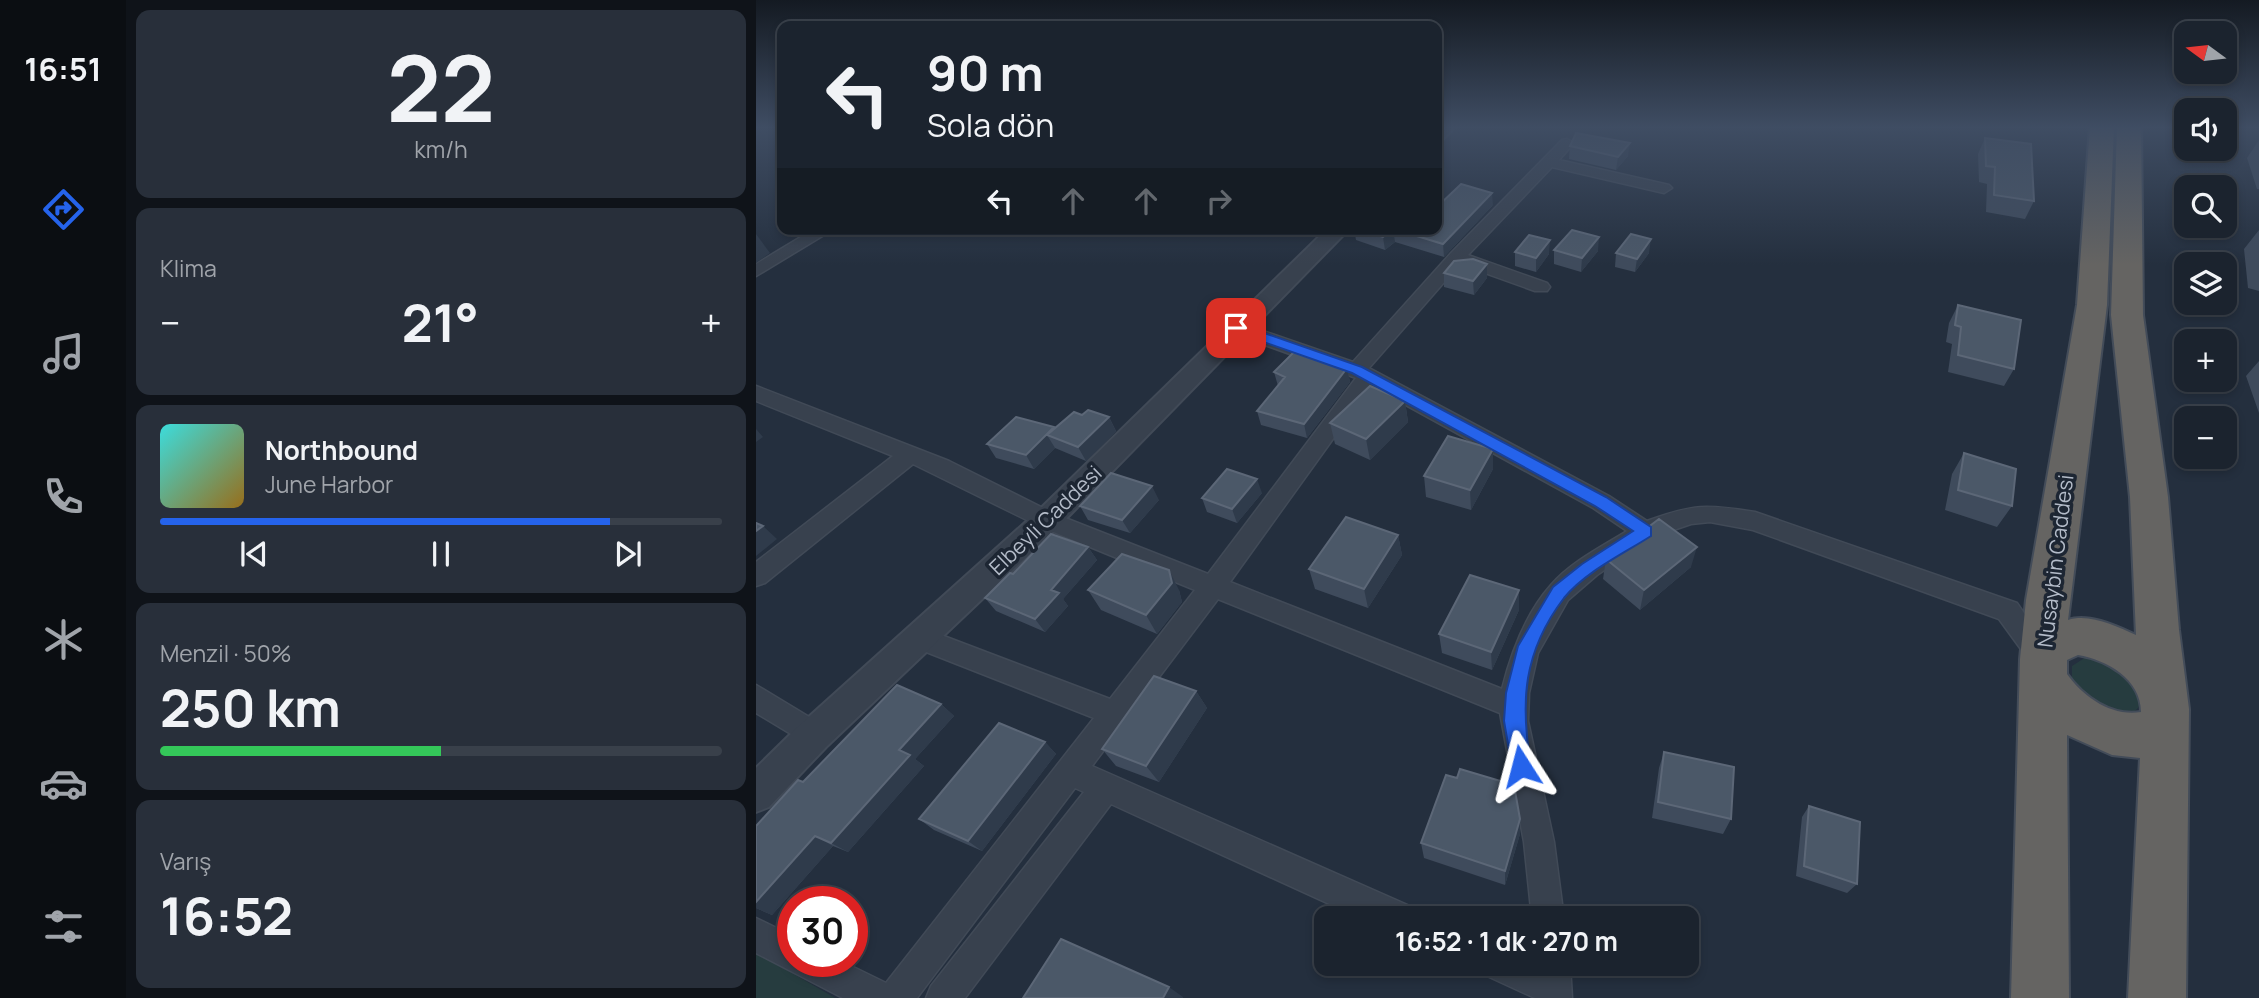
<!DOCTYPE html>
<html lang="tr">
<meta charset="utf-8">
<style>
:root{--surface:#1b232e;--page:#282f3a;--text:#f1f3f6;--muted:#a0a4aa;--line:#39404a;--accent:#2563eb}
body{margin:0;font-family:Manrope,sans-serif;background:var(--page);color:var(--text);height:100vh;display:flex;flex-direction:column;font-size:26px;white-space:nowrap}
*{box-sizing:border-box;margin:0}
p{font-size:23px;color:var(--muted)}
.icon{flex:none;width:38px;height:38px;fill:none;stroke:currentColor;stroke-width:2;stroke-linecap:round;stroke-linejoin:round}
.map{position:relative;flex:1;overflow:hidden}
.side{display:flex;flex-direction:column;gap:10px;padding:10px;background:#0f1319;width:630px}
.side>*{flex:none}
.guide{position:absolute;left:21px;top:21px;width:665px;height:214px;border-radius:14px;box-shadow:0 4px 10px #0003,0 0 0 2px var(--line);background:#1b232e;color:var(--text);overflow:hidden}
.needle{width:46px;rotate:285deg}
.buttons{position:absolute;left:1418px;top:21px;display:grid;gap:14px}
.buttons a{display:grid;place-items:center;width:63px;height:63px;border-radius:14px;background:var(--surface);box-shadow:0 4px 10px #0003,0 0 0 2px var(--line);font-size:35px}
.speed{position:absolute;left:21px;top:886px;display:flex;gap:14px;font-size:35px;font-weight:700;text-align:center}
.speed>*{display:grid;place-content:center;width:91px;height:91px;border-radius:50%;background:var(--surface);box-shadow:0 4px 10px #0003,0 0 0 2px var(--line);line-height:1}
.speed .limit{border:10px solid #d22;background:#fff;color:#111}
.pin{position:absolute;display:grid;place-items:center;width:60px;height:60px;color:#fff;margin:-30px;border-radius:14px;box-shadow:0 4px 10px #0006}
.me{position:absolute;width:77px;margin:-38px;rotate:351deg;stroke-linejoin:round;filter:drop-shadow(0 0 5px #0008)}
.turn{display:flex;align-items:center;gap:24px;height:147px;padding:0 35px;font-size:32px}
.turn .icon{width:91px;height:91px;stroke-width:2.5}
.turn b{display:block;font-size:49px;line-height:60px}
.lanes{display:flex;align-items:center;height:66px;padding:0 35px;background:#0003;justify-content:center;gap:35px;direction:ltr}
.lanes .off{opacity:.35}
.big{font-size:52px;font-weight:700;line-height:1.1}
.side .tile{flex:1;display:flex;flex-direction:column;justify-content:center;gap:10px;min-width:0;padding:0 24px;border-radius:14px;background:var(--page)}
.side .dial{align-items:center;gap:0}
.dial b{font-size:91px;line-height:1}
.song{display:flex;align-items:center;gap:21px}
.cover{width:84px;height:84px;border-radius:10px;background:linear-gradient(135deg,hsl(180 70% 55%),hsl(40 70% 35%))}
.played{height:7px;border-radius:4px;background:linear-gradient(90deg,var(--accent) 80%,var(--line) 80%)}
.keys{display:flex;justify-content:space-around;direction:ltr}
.heat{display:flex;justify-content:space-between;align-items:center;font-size:38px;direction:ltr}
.charge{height:10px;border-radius:5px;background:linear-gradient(90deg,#34c759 50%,var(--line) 0)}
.trip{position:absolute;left:558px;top:906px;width:385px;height:70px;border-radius:14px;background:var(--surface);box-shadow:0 4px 10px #0003,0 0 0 2px var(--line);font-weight:700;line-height:70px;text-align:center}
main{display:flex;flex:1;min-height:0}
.dock{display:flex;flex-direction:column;width:126px;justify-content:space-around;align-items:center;background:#0b0e12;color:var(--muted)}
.dock .icon{width:49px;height:49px}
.dock .selected{color:var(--accent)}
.dock b{font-size:32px;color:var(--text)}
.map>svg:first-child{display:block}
</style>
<main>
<nav class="dock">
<b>16:51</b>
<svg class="icon selected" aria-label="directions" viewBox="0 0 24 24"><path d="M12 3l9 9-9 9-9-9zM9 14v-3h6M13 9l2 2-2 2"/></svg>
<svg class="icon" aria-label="music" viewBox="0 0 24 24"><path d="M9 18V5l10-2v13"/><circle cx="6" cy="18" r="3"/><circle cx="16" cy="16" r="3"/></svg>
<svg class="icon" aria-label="phone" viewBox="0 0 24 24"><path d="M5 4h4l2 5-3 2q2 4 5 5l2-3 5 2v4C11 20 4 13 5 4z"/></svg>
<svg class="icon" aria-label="climate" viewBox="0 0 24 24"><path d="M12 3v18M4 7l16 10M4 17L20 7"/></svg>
<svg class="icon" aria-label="car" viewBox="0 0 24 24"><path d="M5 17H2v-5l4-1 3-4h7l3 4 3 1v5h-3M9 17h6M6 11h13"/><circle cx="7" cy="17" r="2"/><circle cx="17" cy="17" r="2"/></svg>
<svg class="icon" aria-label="filters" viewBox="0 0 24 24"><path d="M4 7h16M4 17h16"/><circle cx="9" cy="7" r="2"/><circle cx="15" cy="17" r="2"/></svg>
</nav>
<section class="side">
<div class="tile dial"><b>22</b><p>km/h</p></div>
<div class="tile"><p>Klima</p>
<div class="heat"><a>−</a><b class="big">21°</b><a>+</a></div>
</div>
<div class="tile">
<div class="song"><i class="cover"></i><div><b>Northbound</b><p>June Harbor</p></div></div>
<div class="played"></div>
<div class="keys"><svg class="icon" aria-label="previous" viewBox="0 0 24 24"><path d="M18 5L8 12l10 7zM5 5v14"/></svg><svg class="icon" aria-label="pause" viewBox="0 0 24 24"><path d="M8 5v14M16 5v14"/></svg><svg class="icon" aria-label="next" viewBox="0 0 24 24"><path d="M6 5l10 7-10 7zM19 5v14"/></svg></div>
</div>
<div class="tile"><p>Menzil · 50%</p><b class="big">250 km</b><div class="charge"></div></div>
<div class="tile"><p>Varış</p><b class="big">16:52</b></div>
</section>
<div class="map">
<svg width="1503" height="998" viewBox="0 0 1503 998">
<rect width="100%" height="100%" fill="#242f3e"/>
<path fill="#263c3f" d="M 1330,657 L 1340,658 L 1372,674 L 1386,701 C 1379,717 1369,714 1354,715 L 1316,683 L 1316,666 Z
M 0,952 L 79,998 L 0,998 Z"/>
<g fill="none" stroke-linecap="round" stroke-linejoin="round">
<defs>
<path id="minor" d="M 811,139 L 818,143 L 803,160 L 913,185 L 916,188 L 908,193 L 796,167 L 712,255 L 791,283 L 794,287 L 791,291 L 779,291 L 704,264 L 613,368 L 853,496 L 891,521 C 938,504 950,504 999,512 L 1261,603 L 1297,655 L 1293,663 L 1284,667 L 1275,663 L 1243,619 L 997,530 L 954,522 L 935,524 L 897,537 L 841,575 L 812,600 L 782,653 L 773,693 L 772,721 L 798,842 L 808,919 L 776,919 L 768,842 L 744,713 L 462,599 L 336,766 L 656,907 L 660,919 L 606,919 L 355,804 L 209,998 L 170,998 L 175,986 L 328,792 L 319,788 L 161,998 L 87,998 L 0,953 L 0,918 L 37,936 L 37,961 L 85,961 L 130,983 L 338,718 L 155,646 L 151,638 L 155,630 L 164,627 L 354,699 L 439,590 L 283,526 L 157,464 L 9,583 L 0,586 L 0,562 L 137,456 L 0,401 L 0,386 L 193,461 L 299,514 L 452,574 L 600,378 L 473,332 L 471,328 L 473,324 L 487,324 L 597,362 L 695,253 L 806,140 ZM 615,386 L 837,508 L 871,531 C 845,547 815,562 795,585 C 770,613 755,653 746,689 L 474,582 Z
M 58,229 L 78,229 L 0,276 L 0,264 Z
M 0,685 L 68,726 L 72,735 L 68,744 L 58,748 L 0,713 Z
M 726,964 L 814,964 L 816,998 L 779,998 L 731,976 Z"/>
<path id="tertiary" d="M 681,126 L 700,126 L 687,139 L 681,140 Z
M 571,229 L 593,229 L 301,528 L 70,747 L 13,807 L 0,812 L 0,768 L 46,723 L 281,512 Z"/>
<path id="trunk" d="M 1334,126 L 1358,126 L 1351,305 L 1312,620 C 1333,613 1360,626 1380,635 L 1374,497 L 1355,315 L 1361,126 L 1385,126 L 1387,315 L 1412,497 L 1423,630 L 1433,709 L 1430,998 L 1372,998 L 1384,758 L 1356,755 L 1311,735 L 1313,998 L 1255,998 L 1264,659 L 1270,600 L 1321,305 ZM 1322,655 C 1351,660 1385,679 1385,712 C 1356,717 1327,697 1311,674 L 1311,660 Z"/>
</defs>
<use href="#minor" stroke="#414a57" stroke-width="3"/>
<use href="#tertiary" stroke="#414a57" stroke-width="4"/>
<use href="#trunk" stroke="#434c59" stroke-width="4"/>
<use href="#minor" fill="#38414e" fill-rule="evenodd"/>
<use href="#tertiary" fill="#38414e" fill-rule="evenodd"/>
<use href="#trunk" fill="#656462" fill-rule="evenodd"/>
</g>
<path fill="#3f4b5c" d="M 1229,138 L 1278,201 L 1269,219 L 1230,212 L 1231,184 L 1223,182 L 1222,154 Z
M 1503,140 L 1503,189 L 1501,189 L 1491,158 Z
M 814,146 L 872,156 L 860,170 L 813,159 Z
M 737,205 L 688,257 L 639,242 L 629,250 L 600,240 L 598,229 L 681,229 Z
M 1503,230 L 1503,291 L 1492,288 L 1488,249 Z
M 798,250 L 842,251 L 825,272 L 798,264 Z
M 759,252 L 793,254 L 780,272 L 759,266 Z
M 860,253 L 893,253 L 879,272 L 859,267 Z
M 731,264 L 731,278 L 718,295 L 688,287 L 688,273 Z
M 1202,305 L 1258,369 L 1248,386 L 1192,372 L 1196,344 L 1190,342 L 1193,323 Z
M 1503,361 L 1503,413 L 1490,376 Z
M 572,363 L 591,368 L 594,382 L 551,438 L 505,425 L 501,411 L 522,386 L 518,372 Z
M 649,401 L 652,422 L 614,460 L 579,444 L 574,423 Z
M 326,415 L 353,417 L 360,431 L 330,461 L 299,448 L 278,469 L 240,458 L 231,444 L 298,427 L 299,428 Z
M 1208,453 L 1256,506 L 1241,527 L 1189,510 L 1196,474 Z
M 737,469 L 715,510 L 670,497 L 668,476 Z
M 506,493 L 481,523 L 451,512 L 446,498 Z
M 403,500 L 374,533 L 332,520 L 324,506 Z
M 642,535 L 646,555 L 612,608 L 559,589 L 553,569 Z
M 332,547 L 341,560 L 307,599 L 312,606 L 289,632 L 240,611 L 229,598 L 257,574 Z
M 850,559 L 935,567 L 884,610 L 847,579 Z
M 332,590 L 423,590 L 426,602 L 401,634 L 345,610 Z
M 763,610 L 736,670 L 686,653 L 683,634 Z
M 440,691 L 451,708 L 403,782 L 360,766 L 346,749 Z
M 185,704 L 198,716 L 159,759 L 168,766 L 92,852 L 77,846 L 16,915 L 0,908 L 0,826 L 47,782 Z
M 289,742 L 300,754 L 226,851 L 178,830 L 163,819 Z
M 908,752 L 975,819 L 967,834 L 896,818 L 903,768 Z
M 1053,806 L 1101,884 L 1091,893 L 1040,876 L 1046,817 Z
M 764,834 L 749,885 L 668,858 L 665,843 Z"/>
<path fill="#2f3b4b" d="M 874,143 L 872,156 L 860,170 L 862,157 Z
M 736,193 L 737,205 L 688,257 L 687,244 Z
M 637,229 L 639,242 L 629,250 L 627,237 Z
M 0,234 L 14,253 L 0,263 Z
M 843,237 L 842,251 L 825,272 L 826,258 Z
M 895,239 L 893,253 L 879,272 L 881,259 Z
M 794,240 L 793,254 L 780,272 L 780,258 Z
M 731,264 L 731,278 L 718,295 L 717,281 Z
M 591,368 L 594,382 L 551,438 L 548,424 Z
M 649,401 L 652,422 L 614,460 L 610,439 Z
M 353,417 L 360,431 L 330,461 L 322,447 Z
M 298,427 L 306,441 L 291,435 L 299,448 L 278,469 L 270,455 Z
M 0,429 L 7,437 L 0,442 Z
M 737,449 L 737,469 L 715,510 L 714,490 Z
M 501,479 L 506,493 L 481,523 L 476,509 Z
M 396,486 L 403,500 L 374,533 L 366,520 Z
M 7,526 L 21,539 L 0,556 L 0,531 Z
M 642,535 L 646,555 L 612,608 L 608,589 Z
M 332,547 L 341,560 L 307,599 L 312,606 L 289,632 L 279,619 L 295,590 Z
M 941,547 L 935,567 L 884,610 L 888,590 Z
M 413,570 L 423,590 L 426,602 L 401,634 L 390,615 Z
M 763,590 L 763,610 L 736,670 L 735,652 Z
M 440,691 L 451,708 L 403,782 L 390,766 Z
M 185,704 L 198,716 L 159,759 L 168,766 L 92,852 L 75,843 L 143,750 Z
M 289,742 L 300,754 L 226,851 L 212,841 Z
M 764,819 L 764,834 L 749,885 L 749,871 Z
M 59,836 L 77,846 L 16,915 L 0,908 L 0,902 Z
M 413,987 L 427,997 L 427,998 L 407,998 Z"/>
<path fill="#4b5868" stroke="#5c6777" stroke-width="2" d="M 820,133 L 874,143 L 862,157 L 814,146 Z
M 1229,138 L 1275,144 L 1278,201 L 1238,195 L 1239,167 L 1230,166 Z
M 705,184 L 736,193 L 687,244 L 638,229 L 681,229 L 681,207 Z
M 603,229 L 637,229 L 627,237 Z
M 816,230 L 843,237 L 826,258 L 798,250 Z
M 875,234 L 895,239 L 881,259 L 860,253 Z
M 773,235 L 794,240 L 780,258 L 759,252 Z
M 717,259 L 731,264 L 717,281 L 688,273 L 698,261 Z
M 1202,305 L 1265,320 L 1258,369 L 1202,355 L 1205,327 L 1199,325 Z
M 542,348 L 572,363 L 591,368 L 548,424 L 501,411 L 529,377 L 518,372 Z
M 614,386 L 649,401 L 610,439 L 574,423 Z
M 332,410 L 353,417 L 322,447 L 291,435 L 318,412 L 326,415 Z
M 260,417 L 298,427 L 270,455 L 231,444 Z
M 692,436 L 737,449 L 714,490 L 668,476 Z
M 1208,453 L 1260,469 L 1256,506 L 1202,490 Z
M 471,469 L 501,479 L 476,509 L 446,498 Z
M 355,473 L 396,486 L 366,520 L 324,506 Z
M 590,517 L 642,535 L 608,589 L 553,569 Z
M 903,519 L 941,547 L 888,590 L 850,559 Z
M 0,523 L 7,526 L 0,531 Z
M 295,534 L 332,547 L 295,590 L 303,593 L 279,619 L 229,598 L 254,573 L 257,574 Z
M 366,554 L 413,570 L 416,583 L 390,615 L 332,590 Z
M 714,575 L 763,590 L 735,652 L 683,634 Z
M 398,676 L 440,691 L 390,766 L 346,749 Z
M 141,685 L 185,704 L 143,750 L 154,755 L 75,843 L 59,836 L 0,902 L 0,826 L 42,780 L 47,782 Z
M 243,723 L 289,742 L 212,841 L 163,819 Z
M 908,752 L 978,767 L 975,819 L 902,802 Z
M 704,769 L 758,785 L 764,819 L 749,871 L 665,843 L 690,775 L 701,778 Z
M 1053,806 L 1104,822 L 1101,884 L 1048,866 Z
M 305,939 L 413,987 L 407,998 L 267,998 Z"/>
<linearGradient id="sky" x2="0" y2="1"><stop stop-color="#141a22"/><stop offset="0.48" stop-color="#3f4d63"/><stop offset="1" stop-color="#3f4d63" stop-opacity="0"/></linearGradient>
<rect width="1503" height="265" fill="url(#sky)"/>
<path fill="#2563eb" stroke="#184099" stroke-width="2" d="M 476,325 L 485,325 L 606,367 L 850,497 L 895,527 L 895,536 C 867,554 829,572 808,598 C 767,652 764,702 775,766 L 772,773 L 765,775 L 757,773 L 748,721 L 750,693 L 762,646 L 797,587 L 826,564 L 877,531 L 839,506 L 596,373 L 476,331 Z"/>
<g text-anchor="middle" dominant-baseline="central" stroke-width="7" stroke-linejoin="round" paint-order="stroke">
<g font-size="21" fill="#b4bcc9" stroke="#1d2633">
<text transform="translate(289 520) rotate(-44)">Elbeyli Caddesi</text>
<text transform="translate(1299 561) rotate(-83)">Nusaybin Caddesi</text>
</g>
</g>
</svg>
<div class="buttons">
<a><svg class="needle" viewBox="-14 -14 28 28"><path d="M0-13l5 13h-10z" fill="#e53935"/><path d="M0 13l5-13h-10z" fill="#a0a4aa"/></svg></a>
<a><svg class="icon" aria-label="sound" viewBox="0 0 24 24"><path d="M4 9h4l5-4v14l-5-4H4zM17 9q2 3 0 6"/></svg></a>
<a><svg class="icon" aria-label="search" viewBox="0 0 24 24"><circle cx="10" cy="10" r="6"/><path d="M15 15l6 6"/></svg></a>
<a><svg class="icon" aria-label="layers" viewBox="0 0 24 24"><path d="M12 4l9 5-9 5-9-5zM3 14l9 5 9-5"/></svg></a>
<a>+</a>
<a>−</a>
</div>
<div class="speed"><div class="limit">30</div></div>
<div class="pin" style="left:480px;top:328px;background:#d93025"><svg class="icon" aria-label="arrive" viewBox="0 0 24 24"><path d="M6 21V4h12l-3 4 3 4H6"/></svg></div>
<svg class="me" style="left:765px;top:766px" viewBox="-20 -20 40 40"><path d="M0-17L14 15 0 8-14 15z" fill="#2563eb" stroke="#fff" stroke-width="4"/></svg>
<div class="trip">16:52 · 1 dk · 270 m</div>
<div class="guide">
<div class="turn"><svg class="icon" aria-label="left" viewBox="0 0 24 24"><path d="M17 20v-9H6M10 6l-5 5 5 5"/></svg><div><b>90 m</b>Sola dön</div></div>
<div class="lanes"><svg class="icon" aria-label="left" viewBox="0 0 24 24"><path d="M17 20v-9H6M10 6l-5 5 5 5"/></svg><svg class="icon off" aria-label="ahead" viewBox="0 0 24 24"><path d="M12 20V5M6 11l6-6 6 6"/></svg><svg class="icon off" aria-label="ahead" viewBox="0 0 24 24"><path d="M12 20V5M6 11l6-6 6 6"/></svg><svg class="icon off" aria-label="right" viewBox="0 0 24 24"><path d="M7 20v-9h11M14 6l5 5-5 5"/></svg></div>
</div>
</div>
</main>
